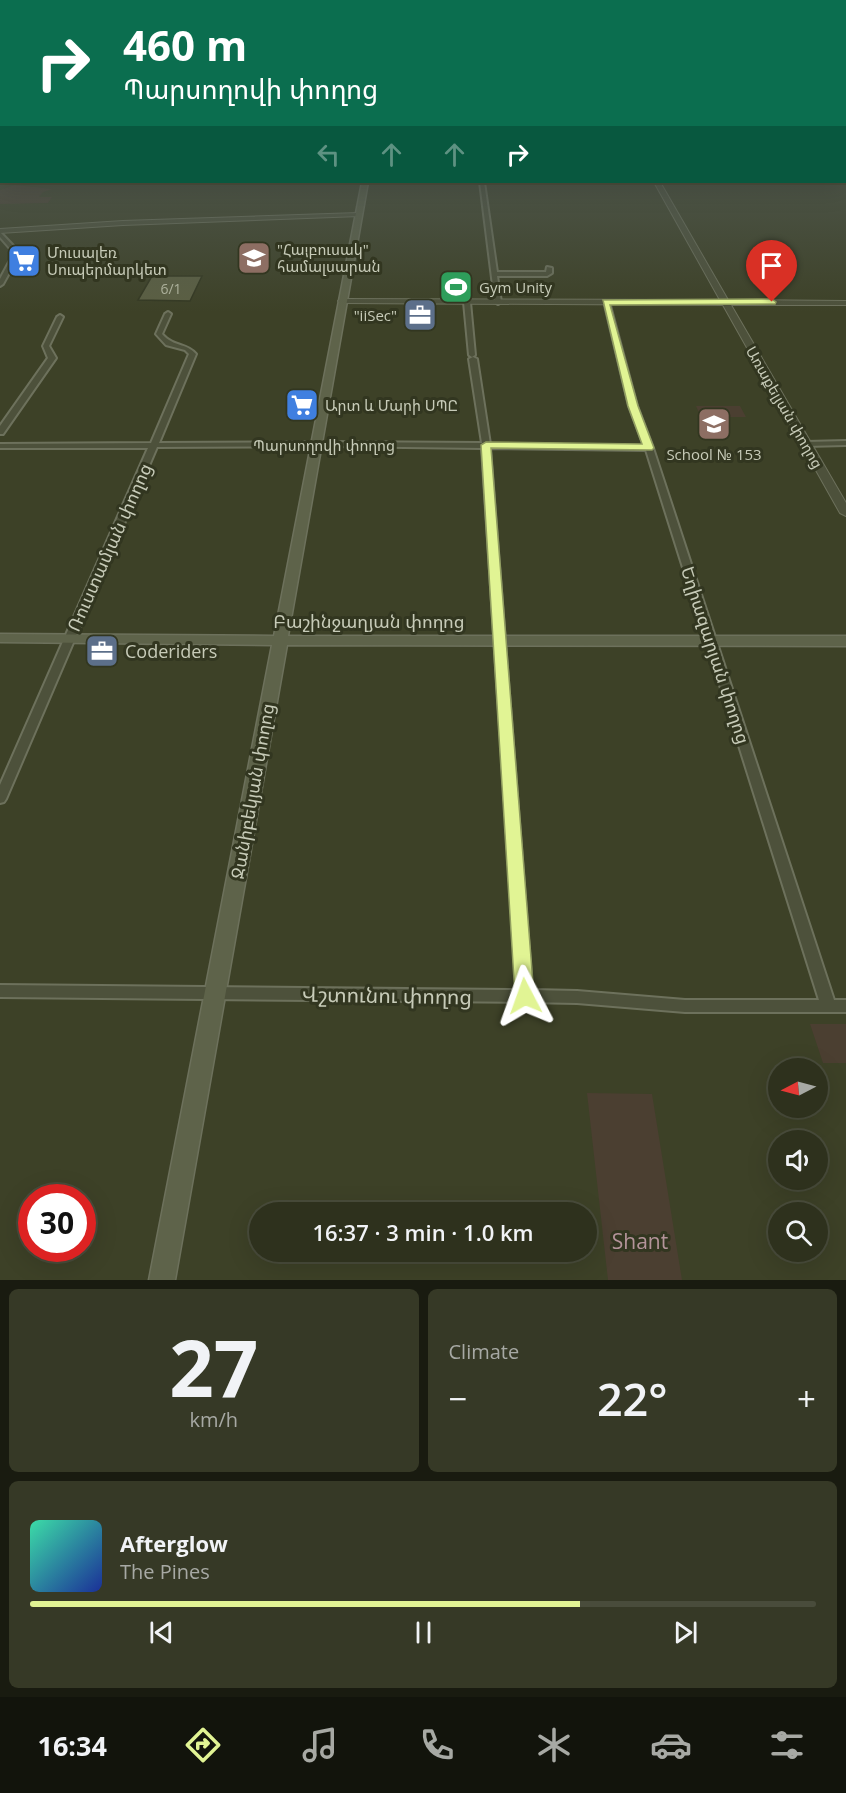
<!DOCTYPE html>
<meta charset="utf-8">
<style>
:root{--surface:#2e311d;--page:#363926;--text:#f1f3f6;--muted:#a7a9a4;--line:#494c3b;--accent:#e1f494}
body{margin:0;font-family:"Open Sans","Noto Sans Armenian",sans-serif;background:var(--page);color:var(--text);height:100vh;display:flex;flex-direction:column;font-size:22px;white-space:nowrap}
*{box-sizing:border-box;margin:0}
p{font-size:20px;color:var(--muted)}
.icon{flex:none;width:33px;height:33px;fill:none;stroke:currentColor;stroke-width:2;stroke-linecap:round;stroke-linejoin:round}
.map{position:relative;height:1280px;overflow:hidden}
.sheet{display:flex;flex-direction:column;gap:9px;padding:9px;background:#191b10;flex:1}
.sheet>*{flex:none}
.top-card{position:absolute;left:0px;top:0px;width:846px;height:183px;box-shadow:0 6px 24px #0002,0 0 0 2px var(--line);background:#0b6e4f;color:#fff;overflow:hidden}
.needle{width:39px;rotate:264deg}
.controls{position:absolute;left:768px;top:1058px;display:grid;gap:12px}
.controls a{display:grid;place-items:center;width:60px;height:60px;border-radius:50%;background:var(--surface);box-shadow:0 6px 24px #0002,0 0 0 2px var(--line);font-size:30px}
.speed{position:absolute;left:18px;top:1184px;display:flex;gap:12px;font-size:30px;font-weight:700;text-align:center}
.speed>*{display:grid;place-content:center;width:78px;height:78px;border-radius:50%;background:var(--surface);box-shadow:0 6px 24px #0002,0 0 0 2px var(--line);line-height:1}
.speed .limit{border:9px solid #d22;background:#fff;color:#111}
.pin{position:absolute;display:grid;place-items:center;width:51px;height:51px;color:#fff;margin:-62px -26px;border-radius:50% 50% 50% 0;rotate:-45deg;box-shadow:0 0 6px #0007}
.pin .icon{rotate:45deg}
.me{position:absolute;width:66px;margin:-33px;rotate:356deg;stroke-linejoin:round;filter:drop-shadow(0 0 4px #0008)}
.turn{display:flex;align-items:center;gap:21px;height:126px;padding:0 24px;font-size:27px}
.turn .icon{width:78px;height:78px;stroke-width:2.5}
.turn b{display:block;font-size:42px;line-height:51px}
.lanes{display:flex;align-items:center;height:57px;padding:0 24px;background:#0003;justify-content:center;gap:30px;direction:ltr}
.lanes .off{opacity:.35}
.big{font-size:45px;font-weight:600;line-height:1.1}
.sheet .tile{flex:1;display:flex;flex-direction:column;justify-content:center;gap:9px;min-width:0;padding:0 21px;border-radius:9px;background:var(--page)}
.sheet .dial{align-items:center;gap:0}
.dial b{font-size:78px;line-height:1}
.song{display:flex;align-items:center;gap:18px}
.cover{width:72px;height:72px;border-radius:9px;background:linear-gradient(135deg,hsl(160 70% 55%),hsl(230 70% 35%))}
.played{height:6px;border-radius:3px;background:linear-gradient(90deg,var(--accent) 70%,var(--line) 70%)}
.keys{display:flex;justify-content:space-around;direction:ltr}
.heat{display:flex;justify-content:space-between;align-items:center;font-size:33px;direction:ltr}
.sheet .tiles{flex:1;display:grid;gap:9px;grid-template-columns:1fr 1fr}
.tile:last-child{grid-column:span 2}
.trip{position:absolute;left:249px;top:1202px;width:348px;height:60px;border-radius:30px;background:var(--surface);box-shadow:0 6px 24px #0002,0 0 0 2px var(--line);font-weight:600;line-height:60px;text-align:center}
.menu{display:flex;height:96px;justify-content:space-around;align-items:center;background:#12140c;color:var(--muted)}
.menu .icon{width:42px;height:42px}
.menu .on{color:var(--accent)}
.menu b{font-size:27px;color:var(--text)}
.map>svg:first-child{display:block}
</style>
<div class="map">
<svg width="846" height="1280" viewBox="0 0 846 1280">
<rect width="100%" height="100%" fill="#3d4127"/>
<path fill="#4b3f31" d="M 15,185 L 53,189 L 43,192 L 39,197 L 52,197 L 48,203 L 0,204 L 0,190 Z
M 696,406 L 740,406 L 746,417 L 701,417 Z
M 810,1024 L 846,1024 L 846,1063 L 823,1063 Z
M 587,1093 L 652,1094 L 682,1280 L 608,1280 Z"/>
<path fill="#5b5f43" stroke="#343822" stroke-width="1.5" d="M 255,247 L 269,247 L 261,269 L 239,269 L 245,255 L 252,255 Z
M 152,276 L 202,276 L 190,301 L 138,300 Z"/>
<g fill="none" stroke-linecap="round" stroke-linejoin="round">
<defs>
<path id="minor" d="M 0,142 L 2,142 L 2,144 L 0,144 Z
M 480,182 L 484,182 L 497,272 L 546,272 L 547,267 L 552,268 L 552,273 L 547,276 L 497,276 L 501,302 L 498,304 L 495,302 Z
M 0,232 L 20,253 L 3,284 L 0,286 L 0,279 L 14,253 L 0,237 Z
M 467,300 L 470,302 L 475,355 L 472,357 L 469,355 L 464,302 Z
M 604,301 L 609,302 L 637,406 L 653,448 L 834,1000 L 846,1000 L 846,1012 L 685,1012 L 577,1003 L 525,1002 L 0,997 L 0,985 L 517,990 L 482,448 L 328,446 L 157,447 L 6,799 L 4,802 L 0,803 L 0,785 L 148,448 L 0,448 L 0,444 L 151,443 L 189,354 L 185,350 L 166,345 L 156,334 L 165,314 L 168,312 L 171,314 L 162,334 C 175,348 185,342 196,354 L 159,443 L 328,442 L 482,443 L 469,359 L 473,357 L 477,359 L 490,444 L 644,446 L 629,406 ZM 490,448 L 646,450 L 819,1000 L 685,1000 L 577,991 L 532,990 Z
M 60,315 L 63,317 L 49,346 L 56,358 L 3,434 L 0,434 L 0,426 L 48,358 L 43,346 L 57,317 Z
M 846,441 L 846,445 L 806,446 L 802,444 L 806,442 Z"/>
<path id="tertiary" d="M 844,143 L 846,143 L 846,147 L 844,147 Z
M 844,159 L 846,159 L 846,163 L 844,163 Z
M 654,182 L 660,182 L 728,300 L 846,301 L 846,305 L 731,305 L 846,503 L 846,516 L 840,513 L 723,305 L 342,303 L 338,301 L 342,299 L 720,300 Z
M 358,213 L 360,216 L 123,225 L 0,233 L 0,229 L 123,221 Z"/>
<path id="secondary" d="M 362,182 L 368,182 L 288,636 L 846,636 L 846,646 L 287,645 L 175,1280 L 149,1280 L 272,645 L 0,642 L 0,634 L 274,636 Z"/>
<path id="primary" d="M 844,173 L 846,173 L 846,177 L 844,177 Z
M 0,174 L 2,174 L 2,178 L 0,178 Z"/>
</defs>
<use href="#minor" stroke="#6d715c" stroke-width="4"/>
<use href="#tertiary" stroke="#6d715c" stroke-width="2"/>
<use href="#secondary" stroke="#6d715c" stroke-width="3"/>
<use href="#primary" stroke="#595d48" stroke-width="4"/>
<use href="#minor" fill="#4d513b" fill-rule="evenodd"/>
<use href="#tertiary" fill="#4d513b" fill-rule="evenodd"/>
<use href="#secondary" fill="#5e634a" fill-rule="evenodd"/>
<use href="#primary" fill="#6d705a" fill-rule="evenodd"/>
</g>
<linearGradient id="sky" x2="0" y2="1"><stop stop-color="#222415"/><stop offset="0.43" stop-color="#515a52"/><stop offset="1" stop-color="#515a52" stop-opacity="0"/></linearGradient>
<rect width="846" height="312" fill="url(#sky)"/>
<path fill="#e1f494" stroke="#929f60" stroke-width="1.5" d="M 772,299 L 776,302 L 775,304 L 610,305 L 638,406 L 654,448 L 652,450 L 491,448 L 534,996 L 532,1002 L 525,1004 L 518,1002 L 515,996 L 481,445 L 486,442 L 642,444 L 628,406 L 603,300 Z"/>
<defs>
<symbol id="university-square" viewBox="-11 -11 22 22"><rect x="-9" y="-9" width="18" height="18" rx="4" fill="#8d6e63" stroke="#323620"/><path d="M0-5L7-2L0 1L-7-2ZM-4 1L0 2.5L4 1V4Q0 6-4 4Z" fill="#fff"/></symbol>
<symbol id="supermarket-square" viewBox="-11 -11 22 22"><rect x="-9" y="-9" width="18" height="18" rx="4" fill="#3f7fe0" stroke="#323620"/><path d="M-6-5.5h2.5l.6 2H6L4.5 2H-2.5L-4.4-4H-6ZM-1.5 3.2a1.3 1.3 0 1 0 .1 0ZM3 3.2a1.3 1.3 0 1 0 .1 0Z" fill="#fff"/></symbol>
<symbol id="stadium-square" viewBox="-11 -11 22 22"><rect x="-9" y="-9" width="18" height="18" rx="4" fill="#2e9e5b" stroke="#323620"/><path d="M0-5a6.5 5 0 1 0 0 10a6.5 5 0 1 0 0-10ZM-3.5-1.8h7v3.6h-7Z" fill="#fff"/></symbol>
<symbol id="office-square" viewBox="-11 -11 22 22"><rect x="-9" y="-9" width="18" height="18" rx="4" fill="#5c6f8a" stroke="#323620"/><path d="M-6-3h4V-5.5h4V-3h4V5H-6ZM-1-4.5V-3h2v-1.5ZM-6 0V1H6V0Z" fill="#fff"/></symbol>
<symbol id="school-square" viewBox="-11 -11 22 22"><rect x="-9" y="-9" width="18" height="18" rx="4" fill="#8d6e63" stroke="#323620"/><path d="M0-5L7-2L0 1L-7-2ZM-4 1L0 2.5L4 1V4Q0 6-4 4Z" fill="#fff"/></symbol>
</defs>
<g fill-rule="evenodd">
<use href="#university-square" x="235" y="239" width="38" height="38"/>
<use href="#supermarket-square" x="5" y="242" width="38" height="38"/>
<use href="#stadium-square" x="437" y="268" width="38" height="38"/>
<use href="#office-square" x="401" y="296" width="38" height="38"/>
<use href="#supermarket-square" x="283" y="386" width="38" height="38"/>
<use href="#school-square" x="695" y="405" width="38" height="38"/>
<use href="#office-square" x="83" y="632" width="38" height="38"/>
</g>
<g text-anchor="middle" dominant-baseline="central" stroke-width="6" stroke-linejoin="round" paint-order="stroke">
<g font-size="14" fill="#acb09b">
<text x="171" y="288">6/1</text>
</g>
<g font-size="15" fill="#c7cbb8" stroke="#323620" text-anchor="start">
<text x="277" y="249">"Հայբուսակ"<tspan x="277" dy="17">համալսարան</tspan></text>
<text x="47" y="252">Մուսալեռ<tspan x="47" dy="17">Սուպերմարկետ</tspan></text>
<text x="479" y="287">Gym Unity</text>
<text x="397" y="315" text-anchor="end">"iiSec"</text>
<text x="325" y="405">Արտ և Մարի ՍՊԸ</text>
<text x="714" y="454" text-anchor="middle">School № 153</text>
</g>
<g font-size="15" fill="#c7cbb8" stroke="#323620">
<text transform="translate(785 407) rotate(60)">Առաքելյան փողոց</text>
<text x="324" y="445">Պարսողովի փողոց</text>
</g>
<g font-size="18" fill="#c7cbb8" stroke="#323620">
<text transform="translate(109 547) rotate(-66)">Ռուստամյան փողոց</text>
<text x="369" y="621">Բաշինջաղյան փողոց</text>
<text transform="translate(716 655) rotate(72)">Եղիազարյան փողոց</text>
<text transform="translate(252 791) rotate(-80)">Ջանիբեկյան փողոց</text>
</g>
<g font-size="18" fill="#c7cbb8" stroke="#323620" text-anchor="start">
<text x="125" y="651">Coderiders</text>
</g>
<g font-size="21" fill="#c7cbb8" stroke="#323620">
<text transform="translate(387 995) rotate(1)">Վշտունու փողոց</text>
</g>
<g font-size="21" fill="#b4949a" stroke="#323620">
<text x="640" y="1241">Shant</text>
</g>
</g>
</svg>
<div class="controls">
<a><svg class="needle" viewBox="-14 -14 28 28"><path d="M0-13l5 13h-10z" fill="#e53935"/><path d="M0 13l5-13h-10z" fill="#a7a9a4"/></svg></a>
<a><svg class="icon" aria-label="sound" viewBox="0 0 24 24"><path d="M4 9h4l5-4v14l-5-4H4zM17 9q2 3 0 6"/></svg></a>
<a><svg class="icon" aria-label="search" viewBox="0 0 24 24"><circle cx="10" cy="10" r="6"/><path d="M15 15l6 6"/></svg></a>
</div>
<div class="speed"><div class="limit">30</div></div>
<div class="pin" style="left:772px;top:302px;background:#d93025"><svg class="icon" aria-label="arrive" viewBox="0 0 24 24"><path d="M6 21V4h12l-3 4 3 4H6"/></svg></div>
<svg class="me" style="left:525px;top:996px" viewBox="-20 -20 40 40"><path d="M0-17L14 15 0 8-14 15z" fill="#e1f494" stroke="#fff" stroke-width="4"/></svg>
<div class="trip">16:37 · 3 min · 1.0 km</div>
<div class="top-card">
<div class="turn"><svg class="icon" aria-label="right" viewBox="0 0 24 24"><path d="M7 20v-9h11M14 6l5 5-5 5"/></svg><div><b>460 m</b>Պարսողովի փողոց</div></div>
<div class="lanes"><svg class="icon off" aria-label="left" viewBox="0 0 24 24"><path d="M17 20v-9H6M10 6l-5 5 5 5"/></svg><svg class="icon off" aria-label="ahead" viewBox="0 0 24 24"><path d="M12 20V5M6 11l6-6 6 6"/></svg><svg class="icon off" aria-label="ahead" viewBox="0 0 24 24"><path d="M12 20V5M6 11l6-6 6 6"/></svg><svg class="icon" aria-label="right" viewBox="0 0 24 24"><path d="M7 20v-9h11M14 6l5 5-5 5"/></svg></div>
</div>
</div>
<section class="sheet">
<div class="tiles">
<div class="tile dial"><b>27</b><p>km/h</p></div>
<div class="tile"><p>Climate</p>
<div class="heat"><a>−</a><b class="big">22°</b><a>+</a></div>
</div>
<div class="tile">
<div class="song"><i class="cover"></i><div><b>Afterglow</b><p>The Pines</p></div></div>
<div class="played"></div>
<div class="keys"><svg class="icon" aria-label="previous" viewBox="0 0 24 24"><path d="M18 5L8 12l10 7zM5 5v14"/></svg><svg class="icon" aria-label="pause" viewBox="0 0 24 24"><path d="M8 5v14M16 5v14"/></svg><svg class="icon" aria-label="next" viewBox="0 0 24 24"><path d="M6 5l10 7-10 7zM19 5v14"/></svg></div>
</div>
</div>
</section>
<nav class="menu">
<b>16:34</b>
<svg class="icon on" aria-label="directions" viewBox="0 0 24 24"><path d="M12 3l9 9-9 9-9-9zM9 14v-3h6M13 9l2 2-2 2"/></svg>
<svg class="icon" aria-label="music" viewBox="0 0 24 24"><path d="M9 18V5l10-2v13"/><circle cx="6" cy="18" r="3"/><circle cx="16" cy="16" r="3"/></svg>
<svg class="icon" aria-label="phone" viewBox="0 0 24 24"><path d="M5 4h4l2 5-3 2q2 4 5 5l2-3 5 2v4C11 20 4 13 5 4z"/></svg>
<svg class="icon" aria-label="climate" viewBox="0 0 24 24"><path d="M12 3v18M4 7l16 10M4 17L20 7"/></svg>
<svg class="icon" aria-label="car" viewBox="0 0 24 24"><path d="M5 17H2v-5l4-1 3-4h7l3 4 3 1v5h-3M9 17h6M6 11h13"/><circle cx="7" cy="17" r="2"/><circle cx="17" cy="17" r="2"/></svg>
<svg class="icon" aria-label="filters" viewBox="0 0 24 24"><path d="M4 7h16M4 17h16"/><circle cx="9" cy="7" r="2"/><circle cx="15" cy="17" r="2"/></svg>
</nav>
